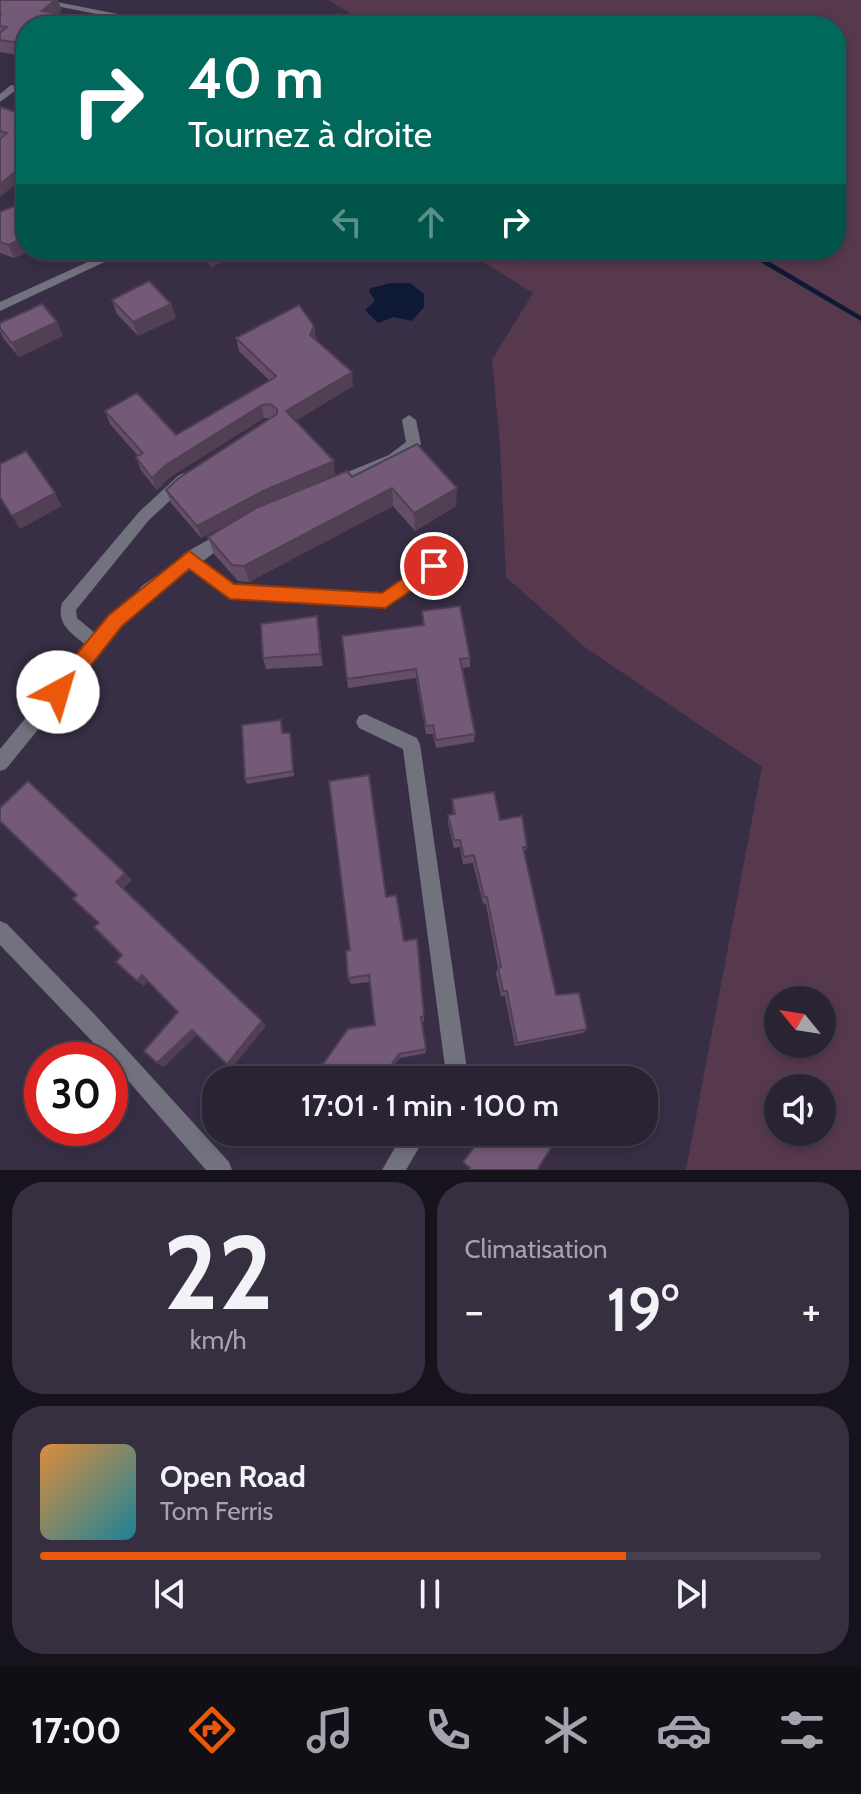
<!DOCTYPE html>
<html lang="fr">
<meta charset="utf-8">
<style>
:root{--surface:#2a2334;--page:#362f40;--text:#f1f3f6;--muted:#a5a4ac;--line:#46404f;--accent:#ea580c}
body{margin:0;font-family:Cabin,sans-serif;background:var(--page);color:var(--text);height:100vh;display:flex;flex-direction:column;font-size:30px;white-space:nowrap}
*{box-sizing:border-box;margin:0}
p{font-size:26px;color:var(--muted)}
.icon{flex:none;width:44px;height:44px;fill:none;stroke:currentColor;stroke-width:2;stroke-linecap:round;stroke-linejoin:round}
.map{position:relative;height:1170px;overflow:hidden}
.drawer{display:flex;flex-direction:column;gap:12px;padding:12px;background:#17131d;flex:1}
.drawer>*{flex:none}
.banner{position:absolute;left:16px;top:16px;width:830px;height:244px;border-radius:32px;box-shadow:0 4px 12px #0003,0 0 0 2px var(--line);background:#00695c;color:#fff;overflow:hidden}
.needle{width:52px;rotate:300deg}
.controls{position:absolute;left:764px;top:986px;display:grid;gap:16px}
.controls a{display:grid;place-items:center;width:72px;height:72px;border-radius:50%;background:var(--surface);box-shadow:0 4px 12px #0003,0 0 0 2px var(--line);font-size:40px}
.speed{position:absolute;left:24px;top:1042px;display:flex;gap:16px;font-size:40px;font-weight:700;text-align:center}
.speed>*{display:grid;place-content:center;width:104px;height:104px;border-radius:50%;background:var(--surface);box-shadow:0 4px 12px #0003,0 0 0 2px var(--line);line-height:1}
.speed .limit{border:12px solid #d22;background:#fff;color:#111}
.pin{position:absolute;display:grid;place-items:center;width:68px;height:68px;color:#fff;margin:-34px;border:4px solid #fff;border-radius:50%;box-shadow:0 2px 8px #0007}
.me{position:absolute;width:88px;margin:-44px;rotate:39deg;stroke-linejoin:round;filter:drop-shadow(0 0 6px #0008)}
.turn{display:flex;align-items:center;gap:28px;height:168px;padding:0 40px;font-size:36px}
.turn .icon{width:104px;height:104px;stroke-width:2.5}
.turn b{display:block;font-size:56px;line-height:68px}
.lanes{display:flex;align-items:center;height:76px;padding:0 40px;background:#0003;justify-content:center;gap:40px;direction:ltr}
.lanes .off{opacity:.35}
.big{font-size:60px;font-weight:600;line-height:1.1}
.drawer .card{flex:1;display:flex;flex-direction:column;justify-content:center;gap:12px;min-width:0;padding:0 28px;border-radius:32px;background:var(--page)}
.drawer .dial{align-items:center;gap:0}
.dial b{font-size:104px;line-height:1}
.song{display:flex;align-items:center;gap:24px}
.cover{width:96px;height:96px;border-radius:12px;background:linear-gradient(135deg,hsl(30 70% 55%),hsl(190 70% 35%))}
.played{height:8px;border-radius:4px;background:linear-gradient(90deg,var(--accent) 75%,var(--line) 75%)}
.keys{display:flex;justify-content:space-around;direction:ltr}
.heat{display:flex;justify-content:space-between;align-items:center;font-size:44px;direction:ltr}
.drawer .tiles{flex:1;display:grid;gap:12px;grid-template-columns:1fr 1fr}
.card:last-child{grid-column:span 2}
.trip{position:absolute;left:202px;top:1066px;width:456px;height:80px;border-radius:32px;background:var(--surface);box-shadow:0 4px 12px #0003,0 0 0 2px var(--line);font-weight:600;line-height:80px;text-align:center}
.tabs{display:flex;height:128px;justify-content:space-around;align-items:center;background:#110e15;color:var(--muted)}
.tabs .icon{width:56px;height:56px}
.tabs .active{color:var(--accent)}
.tabs b{font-size:36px;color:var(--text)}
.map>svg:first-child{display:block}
</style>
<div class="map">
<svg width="861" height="1170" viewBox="0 0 861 1170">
<rect width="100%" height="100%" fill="#382f46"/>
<path fill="#57394d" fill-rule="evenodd" d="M 328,0 L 861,0 L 861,1170 L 686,1170 L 762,767 L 586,648 L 506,577 L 500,445 L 492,360 L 533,293 L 477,258 L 476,250 L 836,250 L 836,26 L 371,26 ZM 778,1000 L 822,1000 L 822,1044 L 778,1044 ZM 778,1088 L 822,1088 L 822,1132 L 778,1132 Z"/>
<path fill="#0e1935" d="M 740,250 L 750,250 L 861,316 L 861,321 Z
M 391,283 L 410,283 L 424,294 L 424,307 L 412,321 L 394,317 L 378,323 L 365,310 L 375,301 L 369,291 L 371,288 Z"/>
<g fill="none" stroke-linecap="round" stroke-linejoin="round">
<path stroke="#877f93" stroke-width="4" stroke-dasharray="2 5" stroke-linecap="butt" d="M 522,261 L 540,250"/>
<path fill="#72727f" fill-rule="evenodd" d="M 26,0 L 47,0 L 178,26 L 157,26 Z
M 11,85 L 20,87 L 0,102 L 0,94 Z
M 114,250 L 130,250 L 0,311 L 0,302 Z
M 409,415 L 416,420 L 421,444 C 403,468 365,477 338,488 L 328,488 L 326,484 L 328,480 L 389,455 L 406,442 L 402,420 Z
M 184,473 L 189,475 L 191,479 L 189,483 L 149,520 L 76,610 L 77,618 L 96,634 L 143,585 L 181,559 L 183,554 L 229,528 L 234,530 L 237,534 L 234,538 L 203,561 L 233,584 L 382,594 L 428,561 L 440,561 L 442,566 L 440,571 L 385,608 L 230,598 L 191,569 L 155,595 L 122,626 L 6,769 L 0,771 L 0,749 L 86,645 C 71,633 56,624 62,603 L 139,512 L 179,475 Z
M 365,714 L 417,738 L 420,744 L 467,1069 L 461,1080 L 438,1080 L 445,1067 L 403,749 L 359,728 L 356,722 L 359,716 Z
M 0,921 L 7,924 L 96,1016 L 229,1162 L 232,1170 L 206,1170 L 110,1060 L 0,945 Z
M 404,1132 L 428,1132 L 406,1170 L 382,1170 Z"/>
</g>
<path fill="#644d67" d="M 62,10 L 26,26 L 26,56 L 0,52 L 0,26 Z
M 0,107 L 26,115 L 0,197 Z
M 0,212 L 26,250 L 34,250 L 14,258 L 0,253 Z
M 203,250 L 247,250 L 211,267 Z
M 112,300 L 171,304 L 176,318 L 138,336 L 117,314 Z
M 57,322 L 63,336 L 19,357 L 4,339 L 0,331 L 0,323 Z
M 314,326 L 316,340 L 353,386 L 295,421 L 335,474 L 258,508 L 352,477 L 456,506 L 415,531 L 393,506 L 249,582 L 238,581 L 214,554 L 208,537 L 252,511 L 201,538 L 171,503 L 166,490 L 272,418 L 264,418 L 170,477 L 157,490 L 141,470 L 136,457 L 138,456 L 110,424 L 105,411 L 176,435 L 270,381 L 239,351 L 236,338 Z
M 422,611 L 470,658 L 470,667 L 462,668 L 475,734 L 474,742 L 436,748 L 433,734 L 426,734 L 416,678 L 348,688 L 342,636 L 423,626 Z
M 319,628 L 323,666 L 266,669 L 263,658 Z
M 282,725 L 283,733 L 291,738 L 294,776 L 247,784 L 245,779 Z
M 452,799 L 500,820 L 527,847 L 524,854 L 556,995 L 587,1029 L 583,1033 L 515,1046 L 505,996 L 501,996 L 496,973 L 498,968 L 486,904 L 483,903 L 473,863 L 463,864 L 460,847 L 454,848 L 448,823 L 448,815 L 453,814 Z
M 386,897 L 404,941 L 424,1016 L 424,1021 L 421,1022 L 426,1053 L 400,1058 L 384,1080 L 285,1080 L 323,1064 L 375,1025 L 370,982 L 351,984 L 348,978 L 350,950 Z"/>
<path fill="#513f54" d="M 55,0 L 58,0 L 62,10 L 46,24 L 42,11 Z
M 26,163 L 26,176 L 0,197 L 0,184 Z
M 26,237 L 26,250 L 34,250 L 14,258 L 8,245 Z
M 214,250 L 247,250 L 211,267 L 208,253 Z
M 171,304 L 176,318 L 138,336 L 133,322 Z
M 57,322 L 63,336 L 19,357 L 12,343 Z
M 314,326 L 316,339 L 311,349 L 310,335 Z
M 352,372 L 353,386 L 289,425 L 286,411 Z
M 262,405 L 264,418 L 170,477 L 157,490 L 152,478 L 166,465 Z
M 334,461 L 335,474 L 266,503 L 201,538 L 197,526 L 263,491 Z
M 392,488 L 393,506 L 249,582 L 244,566 Z
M 457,488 L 456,506 L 415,531 L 414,513 Z
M 55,493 L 62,506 L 20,529 L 12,516 Z
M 317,616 L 319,628 L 323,666 L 320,654 Z
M 290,733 L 291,738 L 294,776 L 293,771 Z
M 125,873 L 132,880 L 123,889 L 116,882 Z
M 142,975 L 149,980 L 144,986 L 137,981 Z
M 262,1021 L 266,1026 L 232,1068 L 227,1064 Z
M 192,1030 L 198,1034 L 164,1067 L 157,1063 Z
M 399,1054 L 400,1058 L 384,1080 L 381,1080 Z
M 334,1132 L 338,1132 L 331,1142 L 328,1140 Z"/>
<path fill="#745a78" stroke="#513f54" stroke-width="2" d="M 0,0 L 55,0 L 42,11 L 87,19 L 86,26 L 26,26 L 26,44 L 0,40 L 0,33 L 7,27 L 0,26 L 0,15 L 1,14 L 0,13 Z
M 0,107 L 26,115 L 26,163 L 0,184 L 0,139 L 7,133 L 0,131 Z
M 26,201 L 26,237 L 8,245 L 0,242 L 0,212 Z
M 149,281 L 171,304 L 133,322 L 112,300 Z
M 42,304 L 57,322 L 12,343 L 0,328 L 0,323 Z
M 299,305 L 314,326 L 310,335 L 352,372 L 286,411 L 334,461 L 263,491 L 197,526 L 166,490 L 179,478 L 277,414 L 277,409 L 270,404 L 262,405 L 166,465 L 152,478 L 136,457 L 143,453 L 105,411 L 137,393 L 176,435 L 274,378 L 276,376 L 236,338 Z
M 417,444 L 457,488 L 414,513 L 392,488 L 244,566 L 232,565 L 208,537 L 256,508 L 347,471 L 352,477 Z
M 26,451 L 55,493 L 12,516 L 0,497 L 0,464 Z
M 460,606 L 470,658 L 460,659 L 475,734 L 436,740 L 433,725 L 426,726 L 416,669 L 347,679 L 342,636 L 424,625 L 422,611 Z
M 317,616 L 320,654 L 263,658 L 261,624 Z
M 281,720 L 282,733 L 290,733 L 293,771 L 245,779 L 242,725 Z
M 369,775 L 386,897 L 396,895 L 404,941 L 417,939 L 424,1016 L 421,1017 L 426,1049 L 399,1054 L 381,1080 L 285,1080 L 293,1069 L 323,1064 L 348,1029 L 375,1025 L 369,975 L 348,978 L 346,951 L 350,950 L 329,781 Z
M 28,781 L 125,873 L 116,882 L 262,1021 L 227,1064 L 192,1030 L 157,1063 L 144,1051 L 178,1012 L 142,975 L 137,981 L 116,962 L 122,955 L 94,927 L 99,923 L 73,899 L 77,895 L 0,821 L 0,808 Z
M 494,792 L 500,820 L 522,816 L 527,847 L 523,847 L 556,995 L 579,993 L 587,1029 L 517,1043 L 507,991 L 503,991 L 498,968 L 501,967 L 487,897 L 484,897 L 474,855 L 464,857 L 460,840 L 454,840 L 448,815 L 455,814 L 452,799 Z
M 320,1132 L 334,1132 L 328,1140 Z
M 485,1132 L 561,1132 L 537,1170 L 469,1170 L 470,1168 L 463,1162 Z"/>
<path fill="#ea580c" stroke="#983908" stroke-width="2" d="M 189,551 L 234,584 L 382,593 L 428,561 L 434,559 L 443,566 L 440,571 L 385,608 L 230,599 L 189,569 L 122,626 L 65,698 L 58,700 L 51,698 L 48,692 L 51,685 L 109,615 Z"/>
</svg>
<div class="controls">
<a><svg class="needle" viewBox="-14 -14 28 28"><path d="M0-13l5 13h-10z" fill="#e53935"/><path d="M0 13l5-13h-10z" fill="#a5a4ac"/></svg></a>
<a><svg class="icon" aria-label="sound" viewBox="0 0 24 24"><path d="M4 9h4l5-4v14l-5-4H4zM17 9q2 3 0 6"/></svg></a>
</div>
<div class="speed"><div class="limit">30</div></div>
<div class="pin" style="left:434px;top:566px;background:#d93025"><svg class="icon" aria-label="arrive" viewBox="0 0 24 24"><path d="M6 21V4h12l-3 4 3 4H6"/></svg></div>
<svg class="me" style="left:58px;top:692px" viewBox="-20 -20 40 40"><circle r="19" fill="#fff"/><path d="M0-13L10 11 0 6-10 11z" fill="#ea580c"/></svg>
<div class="trip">17:01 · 1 min · 100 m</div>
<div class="banner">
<div class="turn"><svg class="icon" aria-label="right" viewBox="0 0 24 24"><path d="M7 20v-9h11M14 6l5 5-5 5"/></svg><div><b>40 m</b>Tournez à droite</div></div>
<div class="lanes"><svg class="icon off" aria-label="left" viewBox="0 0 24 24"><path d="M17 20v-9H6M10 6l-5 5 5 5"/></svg><svg class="icon off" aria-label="ahead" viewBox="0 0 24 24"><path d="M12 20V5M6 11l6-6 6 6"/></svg><svg class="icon" aria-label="right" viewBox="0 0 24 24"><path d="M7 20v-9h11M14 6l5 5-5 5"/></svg></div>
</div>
</div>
<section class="drawer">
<div class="tiles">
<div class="card dial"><b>22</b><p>km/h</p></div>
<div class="card"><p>Climatisation</p>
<div class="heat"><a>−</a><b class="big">19°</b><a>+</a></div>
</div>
<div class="card">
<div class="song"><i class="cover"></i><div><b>Open Road</b><p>Tom Ferris</p></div></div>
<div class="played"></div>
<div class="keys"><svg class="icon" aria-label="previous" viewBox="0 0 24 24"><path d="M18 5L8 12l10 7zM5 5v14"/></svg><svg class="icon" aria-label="pause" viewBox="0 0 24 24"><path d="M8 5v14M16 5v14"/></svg><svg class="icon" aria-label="next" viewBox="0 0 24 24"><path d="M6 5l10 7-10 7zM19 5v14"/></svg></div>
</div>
</div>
</section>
<nav class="tabs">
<b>17:00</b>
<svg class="icon active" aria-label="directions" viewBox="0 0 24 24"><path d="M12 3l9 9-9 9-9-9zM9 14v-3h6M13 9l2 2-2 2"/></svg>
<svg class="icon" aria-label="music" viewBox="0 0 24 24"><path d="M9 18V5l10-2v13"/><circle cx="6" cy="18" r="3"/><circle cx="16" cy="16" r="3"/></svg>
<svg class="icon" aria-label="phone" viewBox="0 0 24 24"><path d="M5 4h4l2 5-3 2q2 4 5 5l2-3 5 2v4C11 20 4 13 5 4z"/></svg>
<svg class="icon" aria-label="climate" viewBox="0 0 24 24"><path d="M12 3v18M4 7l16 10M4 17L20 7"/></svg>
<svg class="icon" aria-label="car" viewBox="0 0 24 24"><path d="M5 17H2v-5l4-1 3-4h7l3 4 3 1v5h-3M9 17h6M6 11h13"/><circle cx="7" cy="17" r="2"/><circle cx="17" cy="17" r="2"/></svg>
<svg class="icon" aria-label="filters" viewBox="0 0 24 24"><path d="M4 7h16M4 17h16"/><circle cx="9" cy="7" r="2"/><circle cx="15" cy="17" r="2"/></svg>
</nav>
